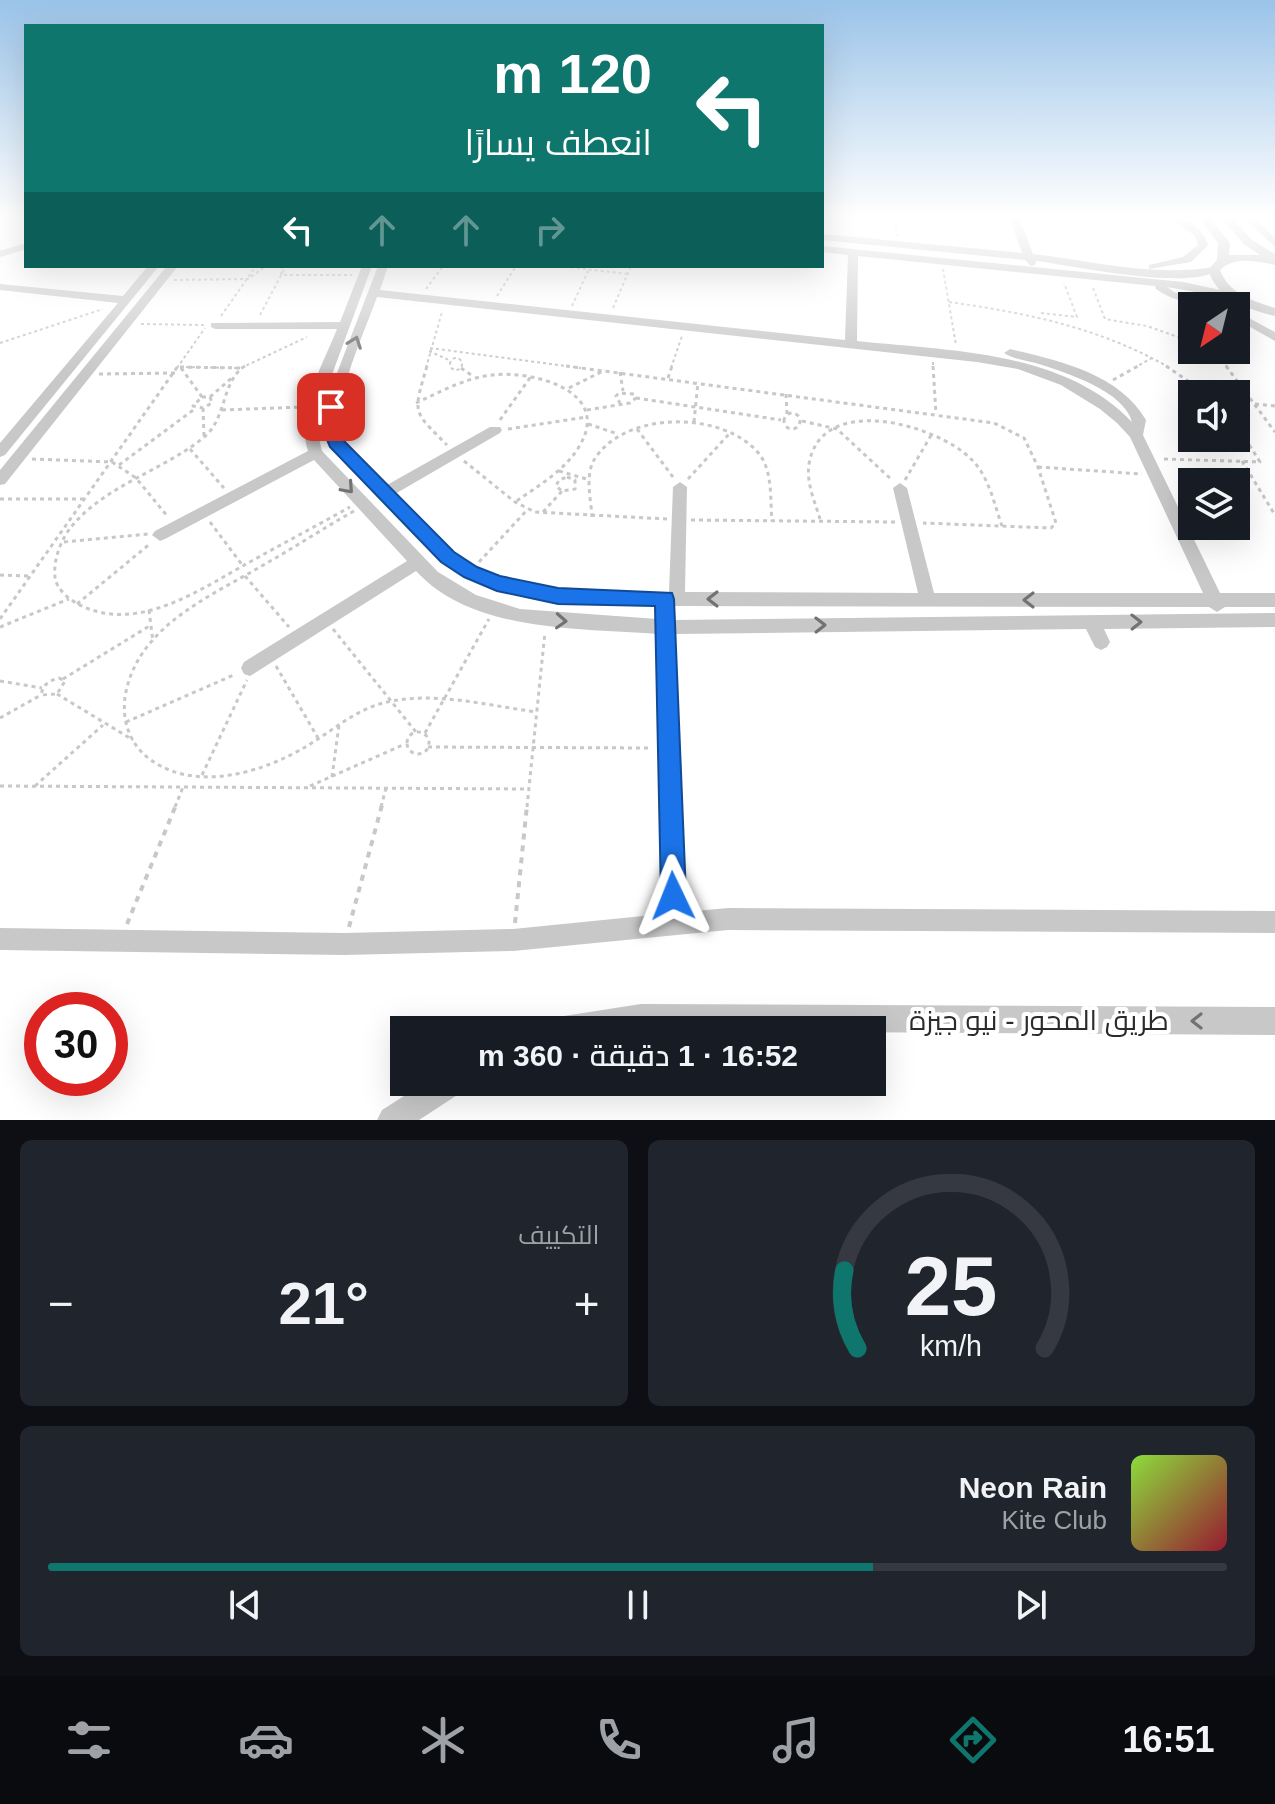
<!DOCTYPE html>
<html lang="ar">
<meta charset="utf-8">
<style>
:root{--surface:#171b24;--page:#20242c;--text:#f1f3f6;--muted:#9ea1a6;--line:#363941;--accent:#0f766e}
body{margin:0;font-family:Arial,Cairo,sans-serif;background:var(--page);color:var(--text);direction:rtl;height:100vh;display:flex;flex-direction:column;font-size:30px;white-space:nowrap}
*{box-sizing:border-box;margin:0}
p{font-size:26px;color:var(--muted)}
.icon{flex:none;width:44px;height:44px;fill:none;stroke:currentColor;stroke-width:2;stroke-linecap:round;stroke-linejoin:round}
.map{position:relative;height:1120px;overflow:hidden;direction:ltr}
.details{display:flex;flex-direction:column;gap:20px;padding:20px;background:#0d0f14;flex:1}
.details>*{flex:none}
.top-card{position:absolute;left:24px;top:24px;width:800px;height:244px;border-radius:0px;box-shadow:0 8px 32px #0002;direction:rtl;background:#0f766e;color:#fff;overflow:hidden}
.needle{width:52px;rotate:215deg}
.controls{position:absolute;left:1178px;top:292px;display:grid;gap:16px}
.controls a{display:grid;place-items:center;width:72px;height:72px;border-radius:0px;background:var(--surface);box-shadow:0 8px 32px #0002;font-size:40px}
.speed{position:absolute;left:24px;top:992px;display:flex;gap:16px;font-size:40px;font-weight:700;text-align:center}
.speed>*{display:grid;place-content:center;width:104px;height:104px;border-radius:50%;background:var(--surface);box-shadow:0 8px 32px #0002;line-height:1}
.speed .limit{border:12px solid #d22;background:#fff;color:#111}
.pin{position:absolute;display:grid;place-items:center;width:68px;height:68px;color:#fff;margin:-34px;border-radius:16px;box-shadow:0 4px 12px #0006}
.me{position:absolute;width:88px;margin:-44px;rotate:358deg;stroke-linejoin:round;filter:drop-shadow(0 0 6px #0008)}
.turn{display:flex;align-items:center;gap:28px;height:168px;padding:0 40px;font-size:36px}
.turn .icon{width:104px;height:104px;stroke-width:2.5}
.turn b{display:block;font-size:56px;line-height:68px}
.lanes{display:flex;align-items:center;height:76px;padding:0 40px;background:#0003;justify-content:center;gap:40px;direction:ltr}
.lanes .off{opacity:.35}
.big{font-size:60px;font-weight:600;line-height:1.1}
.details .tile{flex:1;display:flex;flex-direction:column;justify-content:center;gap:12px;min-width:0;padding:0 28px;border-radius:12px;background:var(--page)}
.details .dial{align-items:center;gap:0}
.dial svg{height:208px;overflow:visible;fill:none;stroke:var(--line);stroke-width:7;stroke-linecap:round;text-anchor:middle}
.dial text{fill:var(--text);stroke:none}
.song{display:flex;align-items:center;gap:24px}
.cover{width:96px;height:96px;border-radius:12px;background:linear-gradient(135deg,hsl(90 70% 55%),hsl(350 70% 35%))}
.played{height:8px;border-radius:4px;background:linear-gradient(90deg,var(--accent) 70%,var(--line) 70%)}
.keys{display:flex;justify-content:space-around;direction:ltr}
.heat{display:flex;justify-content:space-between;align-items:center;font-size:44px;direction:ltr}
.details .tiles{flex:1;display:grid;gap:20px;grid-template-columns:1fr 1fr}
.tile:last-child{grid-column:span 2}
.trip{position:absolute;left:390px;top:1016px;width:496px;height:80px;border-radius:0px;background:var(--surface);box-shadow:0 8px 32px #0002;font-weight:600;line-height:80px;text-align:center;direction:rtl}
.tabs{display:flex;height:128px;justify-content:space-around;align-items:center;background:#090b0e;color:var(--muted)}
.tabs .icon{width:56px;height:56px}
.tabs .current{color:var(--accent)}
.tabs b{font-size:36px;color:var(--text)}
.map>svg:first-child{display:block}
</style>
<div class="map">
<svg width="1275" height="1120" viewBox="0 0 1275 1120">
<rect width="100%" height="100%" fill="#fff"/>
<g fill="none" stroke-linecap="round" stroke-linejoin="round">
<path stroke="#c8c8c8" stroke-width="2" stroke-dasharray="3 3" stroke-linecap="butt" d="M 830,216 L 830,228
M 894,216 L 897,236
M 926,216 L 938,216
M 282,266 L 281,275 L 352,275
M 559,266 L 628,274
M 943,269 L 956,345
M 174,280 L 248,279 L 266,266
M 1093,288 L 1105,319 L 1147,326 L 1192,342
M 426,289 L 443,266
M 497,296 L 516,266
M 949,302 C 1027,313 1101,328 1170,368
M 572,306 L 589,269
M 613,308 L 631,266
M 1041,313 L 1077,317 L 1064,283
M 260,315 L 286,266
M 221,316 L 256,266
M 141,324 L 206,325
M 0,343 L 103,309
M 430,348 L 581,368
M 1207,350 L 1229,368
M 429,351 L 451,361
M450 364a6 6 0 1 1 12 0a6 6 0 1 1-12 0Z
M 933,362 L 933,368
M 180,367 L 240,368
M 177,368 L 205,328
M 241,368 L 307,337
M 426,368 L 442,312
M 671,368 L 682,336
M 1134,368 L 1152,358"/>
<path stroke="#c8c8c8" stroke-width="3" stroke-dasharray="4 4" stroke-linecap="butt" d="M 245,366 C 221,381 227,420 203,438 C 162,471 106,485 72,526 C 61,539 53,560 55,577 C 56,588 68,599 78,604 C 136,635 199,590 248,563 C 282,544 316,526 350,507
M 427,366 C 413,414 412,410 447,445
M 566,366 L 994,423 L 1024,438 L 1038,467 L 1056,523 L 1051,528 L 923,523
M 933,366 L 936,414
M 1166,366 L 1207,394
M 1226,366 L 1275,432
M 180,367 L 240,368
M 181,368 L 202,397
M 461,368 L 474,377
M 620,372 L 623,391
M 99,374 L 176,373
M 668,378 L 672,366
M 1113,380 L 1138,366
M 569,388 L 605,370
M 786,394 L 787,414
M 202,397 L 210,397 L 212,403 L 203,408 L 193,406 Z
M 210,397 L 234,376
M 636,398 L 781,420
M 416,403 C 440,392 465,378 492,375 C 531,370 612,390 580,445 C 566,470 538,486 515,502
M 1255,404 L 1275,406
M 203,408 L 204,437
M 222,410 L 302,407
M 587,410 L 630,403 L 636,398 L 634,394 L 619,393 L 616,396 L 620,403
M784 421a8 8 0 1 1 16 0a8 8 0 1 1-16 0Z
M 500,420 L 532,375
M 802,421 L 837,429 L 892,480
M 694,422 L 698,382
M 588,424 L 618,434
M 508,429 L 587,417
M 637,429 L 673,477
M 190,449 L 224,488
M 32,459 L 112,462 L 136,478 L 168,517
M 1164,459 L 1260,462 L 1236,424
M 464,461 L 515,502 L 535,512 L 667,519
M 1242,461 L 1275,515
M 119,465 L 196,408
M 1038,467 L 1142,474
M 559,471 L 590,480
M 567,477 L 575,480 L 575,489 L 562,491 L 556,486 L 559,480 Z
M 688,479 L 729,434
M 905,480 L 933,432
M 0,499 L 86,499
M 354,511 C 322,529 292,549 260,567 C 207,598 136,628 125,697 C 122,720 129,742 147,757 C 193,794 262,773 307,746 C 335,729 358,707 392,701 C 439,692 490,706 537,712
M 543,512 L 562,491
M 592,517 C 591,499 584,473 596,457 C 628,410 726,411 760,455 C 773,473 770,501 772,521
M 820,519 C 815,502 806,483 809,464 C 821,392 936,424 971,459 C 989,476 994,504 1002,526
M 691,520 L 895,522
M 210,522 L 243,566
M 64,542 L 148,534
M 479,562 L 528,509
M 0,575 L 31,576
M 245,576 L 289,627
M 77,604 L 151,543
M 149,610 L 153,642
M 0,619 L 178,366
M 0,627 L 69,599
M 333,629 L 416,732
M 276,666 L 318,738
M 59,678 L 65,681 L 57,694 L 41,695 C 43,684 49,681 59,678 Z
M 63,679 L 151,625
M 0,681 L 42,688
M 57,694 L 133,740
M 0,718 L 41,695
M 126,722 L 236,674
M407 743a11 11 0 1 1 22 0a11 11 0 1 1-22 0Z
M 425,733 L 489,619
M 428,747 L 652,748
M 202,775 L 247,680
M 332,777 L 339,725
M 0,786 L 529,789
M 35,786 L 103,725
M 310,786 L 405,744
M 175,807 L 183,787
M 381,807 L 386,788
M 527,807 L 545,632"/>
<path stroke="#c8c8c8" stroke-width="4" stroke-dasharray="6 6" stroke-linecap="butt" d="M 515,923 L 527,805
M 127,924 L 176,805
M 349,927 L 382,805"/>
<path stroke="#c8c8c8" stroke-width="6" d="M 0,254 L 26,246"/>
<path fill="#c8c8c8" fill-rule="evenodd" d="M 1009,216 L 1019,216 L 1033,254 C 1093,261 1153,277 1214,267 L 1219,270 C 1186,291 1077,266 1036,261 L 1035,265 L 1031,266 L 1025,260 L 822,240 L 822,234 L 1022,253 Z
M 1168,216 C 1186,216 1203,228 1208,245 L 1191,262 L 1149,269 L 1149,265 L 1183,257 L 1198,245 L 1195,236 Z
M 1242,216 L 1253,216 L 1275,238 L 1275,247 Z
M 822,246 L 1183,282 L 1239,294 L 1241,296 L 1235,299 L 1167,287 L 1174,292 L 1220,306 C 1198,306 1174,302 1156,289 L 1155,286 L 858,256 L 857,341 C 949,351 1063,350 1132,422 C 1124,391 1067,373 1039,364 C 1028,361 1013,359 1004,353 L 1010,349 C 1058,360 1120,374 1146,420 L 1143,435 L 1220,593 L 1275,593 L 1275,607 L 1225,607 L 1217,612 L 1209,607 L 674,606 L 674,620 L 1275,613 L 1275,627 L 1104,629 L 1110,642 L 1107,647 L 1101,650 L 1095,647 L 1086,629 L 675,634 L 685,912 L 728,908 L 1275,911 L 1275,933 L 728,930 L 513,951 L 344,955 L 0,950 L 0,928 L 344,933 L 513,929 L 663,914 L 657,634 C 580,628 473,633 416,571 L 250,676 L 244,674 L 241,668 L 244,662 L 407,561 L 314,460 L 165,539 L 160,541 L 152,535 L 155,531 L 308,451 C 295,411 322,367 337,329 L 215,329 L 211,327 L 211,323 L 340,322 L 362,266 L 372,266 L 320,407 L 317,430 L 322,451 L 438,572 L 476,595 L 520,609 L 657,619 L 657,606 L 558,603 L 491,588 L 442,561 L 331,446 L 324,430 L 324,407 L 378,266 L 388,266 L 380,290 L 845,340 L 848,255 L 822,252 ZM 377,297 L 977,362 L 1018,369 L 1061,385 L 1100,409 L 1117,423 L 1130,437 L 1203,593 L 934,593 L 907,488 L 900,483 L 893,488 L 918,593 L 685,592 L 687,487 L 680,482 L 673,487 L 669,592 C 601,591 508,596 452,551 C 432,535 414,513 395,494 L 500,433 L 502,430 L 500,427 L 490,427 L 387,485 C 373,472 353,457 342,441 C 326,415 367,326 377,297 Z
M 148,266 L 159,266 L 5,455 L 0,457 L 0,443 L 118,303 L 0,290 L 0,284 L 123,296 Z
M 167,266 L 178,266 L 5,484 L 0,485 L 0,470 Z
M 1236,311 L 1275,332 L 1275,341 L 1236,319 Z"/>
<path fill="#c8c8c8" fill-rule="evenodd" d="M 1198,216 L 1209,216 L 1230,243 L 1229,255 L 1260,255 L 1244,244 L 1219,216 L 1230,216 L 1252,240 L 1275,254 L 1275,265 C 1256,261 1235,256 1220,270 C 1229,294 1253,301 1275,308 L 1275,316 C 1247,309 1218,300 1208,270 L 1217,260 L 1218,243 Z
M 641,1004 L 1275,1007 L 1275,1035 L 550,1030 L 554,1020 L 564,1016 Z
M 426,1082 L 466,1082 L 462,1092 L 419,1120 L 377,1120 L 382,1110 Z"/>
</g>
<defs><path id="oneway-chevron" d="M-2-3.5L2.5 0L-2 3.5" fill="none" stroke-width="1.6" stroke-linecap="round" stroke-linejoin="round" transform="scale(2)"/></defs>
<g stroke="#727272">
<use href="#oneway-chevron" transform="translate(355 342) rotate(-70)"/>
<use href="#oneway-chevron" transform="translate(348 488) rotate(48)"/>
<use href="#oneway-chevron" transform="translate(713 599) rotate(-180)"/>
<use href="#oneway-chevron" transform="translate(1029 600) rotate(180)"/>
<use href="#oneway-chevron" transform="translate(561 621) rotate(3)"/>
<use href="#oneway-chevron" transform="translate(1136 622) rotate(-1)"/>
<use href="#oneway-chevron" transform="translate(820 625) rotate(-1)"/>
<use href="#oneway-chevron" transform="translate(1197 1021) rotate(-180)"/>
</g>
<linearGradient id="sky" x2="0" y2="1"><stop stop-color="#9ac3e8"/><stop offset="0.58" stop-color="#fff"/><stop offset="1" stop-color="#fff" stop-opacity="0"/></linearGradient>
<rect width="1275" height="373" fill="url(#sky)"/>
<path fill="#1a73e8" stroke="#114b97" stroke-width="2" d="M 331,402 L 338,407 L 339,430 L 343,440 L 454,552 L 477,567 L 500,576 L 558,588 L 672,593 L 674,599 L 686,896 L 682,904 L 673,908 L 665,904 L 661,896 L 655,606 L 558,604 L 497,591 L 464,577 L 441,562 L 330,447 L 323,430 L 323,407 Z"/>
<g text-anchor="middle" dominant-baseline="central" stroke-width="8" stroke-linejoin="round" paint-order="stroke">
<g font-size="28" fill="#2b2b2b" stroke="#fff">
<text x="1039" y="1020">طريق المحور - نيو جيزة</text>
</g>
</g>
</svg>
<div class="controls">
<a><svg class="needle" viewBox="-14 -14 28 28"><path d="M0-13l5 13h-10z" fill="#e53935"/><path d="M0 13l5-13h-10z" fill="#9ea1a6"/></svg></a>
<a><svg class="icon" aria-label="sound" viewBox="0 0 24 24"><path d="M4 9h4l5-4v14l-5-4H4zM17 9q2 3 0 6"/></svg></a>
<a><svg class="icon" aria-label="layers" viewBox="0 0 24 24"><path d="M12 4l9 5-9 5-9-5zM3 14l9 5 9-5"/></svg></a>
</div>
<div class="speed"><div class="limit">30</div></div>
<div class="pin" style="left:331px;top:407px;background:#d93025"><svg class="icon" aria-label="arrive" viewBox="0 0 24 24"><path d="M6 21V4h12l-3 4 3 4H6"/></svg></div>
<svg class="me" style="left:673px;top:896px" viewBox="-20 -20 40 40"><path d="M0-17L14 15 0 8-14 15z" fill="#1a73e8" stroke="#fff" stroke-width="4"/></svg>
<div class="trip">16:52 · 1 دقيقة · 360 m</div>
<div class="top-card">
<div class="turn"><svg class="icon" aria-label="left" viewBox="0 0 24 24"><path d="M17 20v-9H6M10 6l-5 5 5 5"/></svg><div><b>120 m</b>انعطف يسارًا</div></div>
<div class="lanes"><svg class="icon" aria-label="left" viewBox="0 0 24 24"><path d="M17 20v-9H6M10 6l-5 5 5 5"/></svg><svg class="icon off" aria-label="ahead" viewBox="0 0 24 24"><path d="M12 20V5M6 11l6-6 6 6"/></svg><svg class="icon off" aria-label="ahead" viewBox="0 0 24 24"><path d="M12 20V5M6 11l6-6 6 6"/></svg><svg class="icon off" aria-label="right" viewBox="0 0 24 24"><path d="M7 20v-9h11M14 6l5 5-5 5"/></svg></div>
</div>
</div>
<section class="details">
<div class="tiles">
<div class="tile dial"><svg viewBox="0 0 100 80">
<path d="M14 69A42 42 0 1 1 86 69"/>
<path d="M14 69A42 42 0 0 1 9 39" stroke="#0f766e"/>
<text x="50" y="56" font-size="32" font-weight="700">25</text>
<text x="50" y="72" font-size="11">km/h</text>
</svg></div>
<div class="tile"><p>التكييف</p>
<div class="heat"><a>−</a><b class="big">21°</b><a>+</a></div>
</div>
<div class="tile">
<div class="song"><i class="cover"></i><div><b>Neon Rain</b><p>Kite Club</p></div></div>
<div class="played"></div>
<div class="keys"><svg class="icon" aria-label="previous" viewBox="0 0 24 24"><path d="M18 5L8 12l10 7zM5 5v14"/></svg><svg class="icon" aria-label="pause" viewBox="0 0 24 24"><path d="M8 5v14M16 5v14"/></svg><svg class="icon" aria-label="next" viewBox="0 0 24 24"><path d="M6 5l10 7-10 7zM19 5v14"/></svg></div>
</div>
</div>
</section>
<nav class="tabs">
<b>16:51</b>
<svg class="icon current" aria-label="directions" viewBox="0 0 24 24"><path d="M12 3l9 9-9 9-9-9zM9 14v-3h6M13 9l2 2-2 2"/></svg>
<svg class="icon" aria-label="music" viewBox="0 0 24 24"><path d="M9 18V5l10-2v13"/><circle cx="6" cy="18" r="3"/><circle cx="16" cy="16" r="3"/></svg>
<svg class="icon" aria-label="phone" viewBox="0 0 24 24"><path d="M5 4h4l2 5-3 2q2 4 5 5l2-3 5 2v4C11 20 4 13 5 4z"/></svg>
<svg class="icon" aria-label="climate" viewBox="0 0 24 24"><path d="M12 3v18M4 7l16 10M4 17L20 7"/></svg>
<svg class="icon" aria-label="car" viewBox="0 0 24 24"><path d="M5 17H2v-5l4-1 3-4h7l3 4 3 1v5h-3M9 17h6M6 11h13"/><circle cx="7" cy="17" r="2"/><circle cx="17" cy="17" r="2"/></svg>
<svg class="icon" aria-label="filters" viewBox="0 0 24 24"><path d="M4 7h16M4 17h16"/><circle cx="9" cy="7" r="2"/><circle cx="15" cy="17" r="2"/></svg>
</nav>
